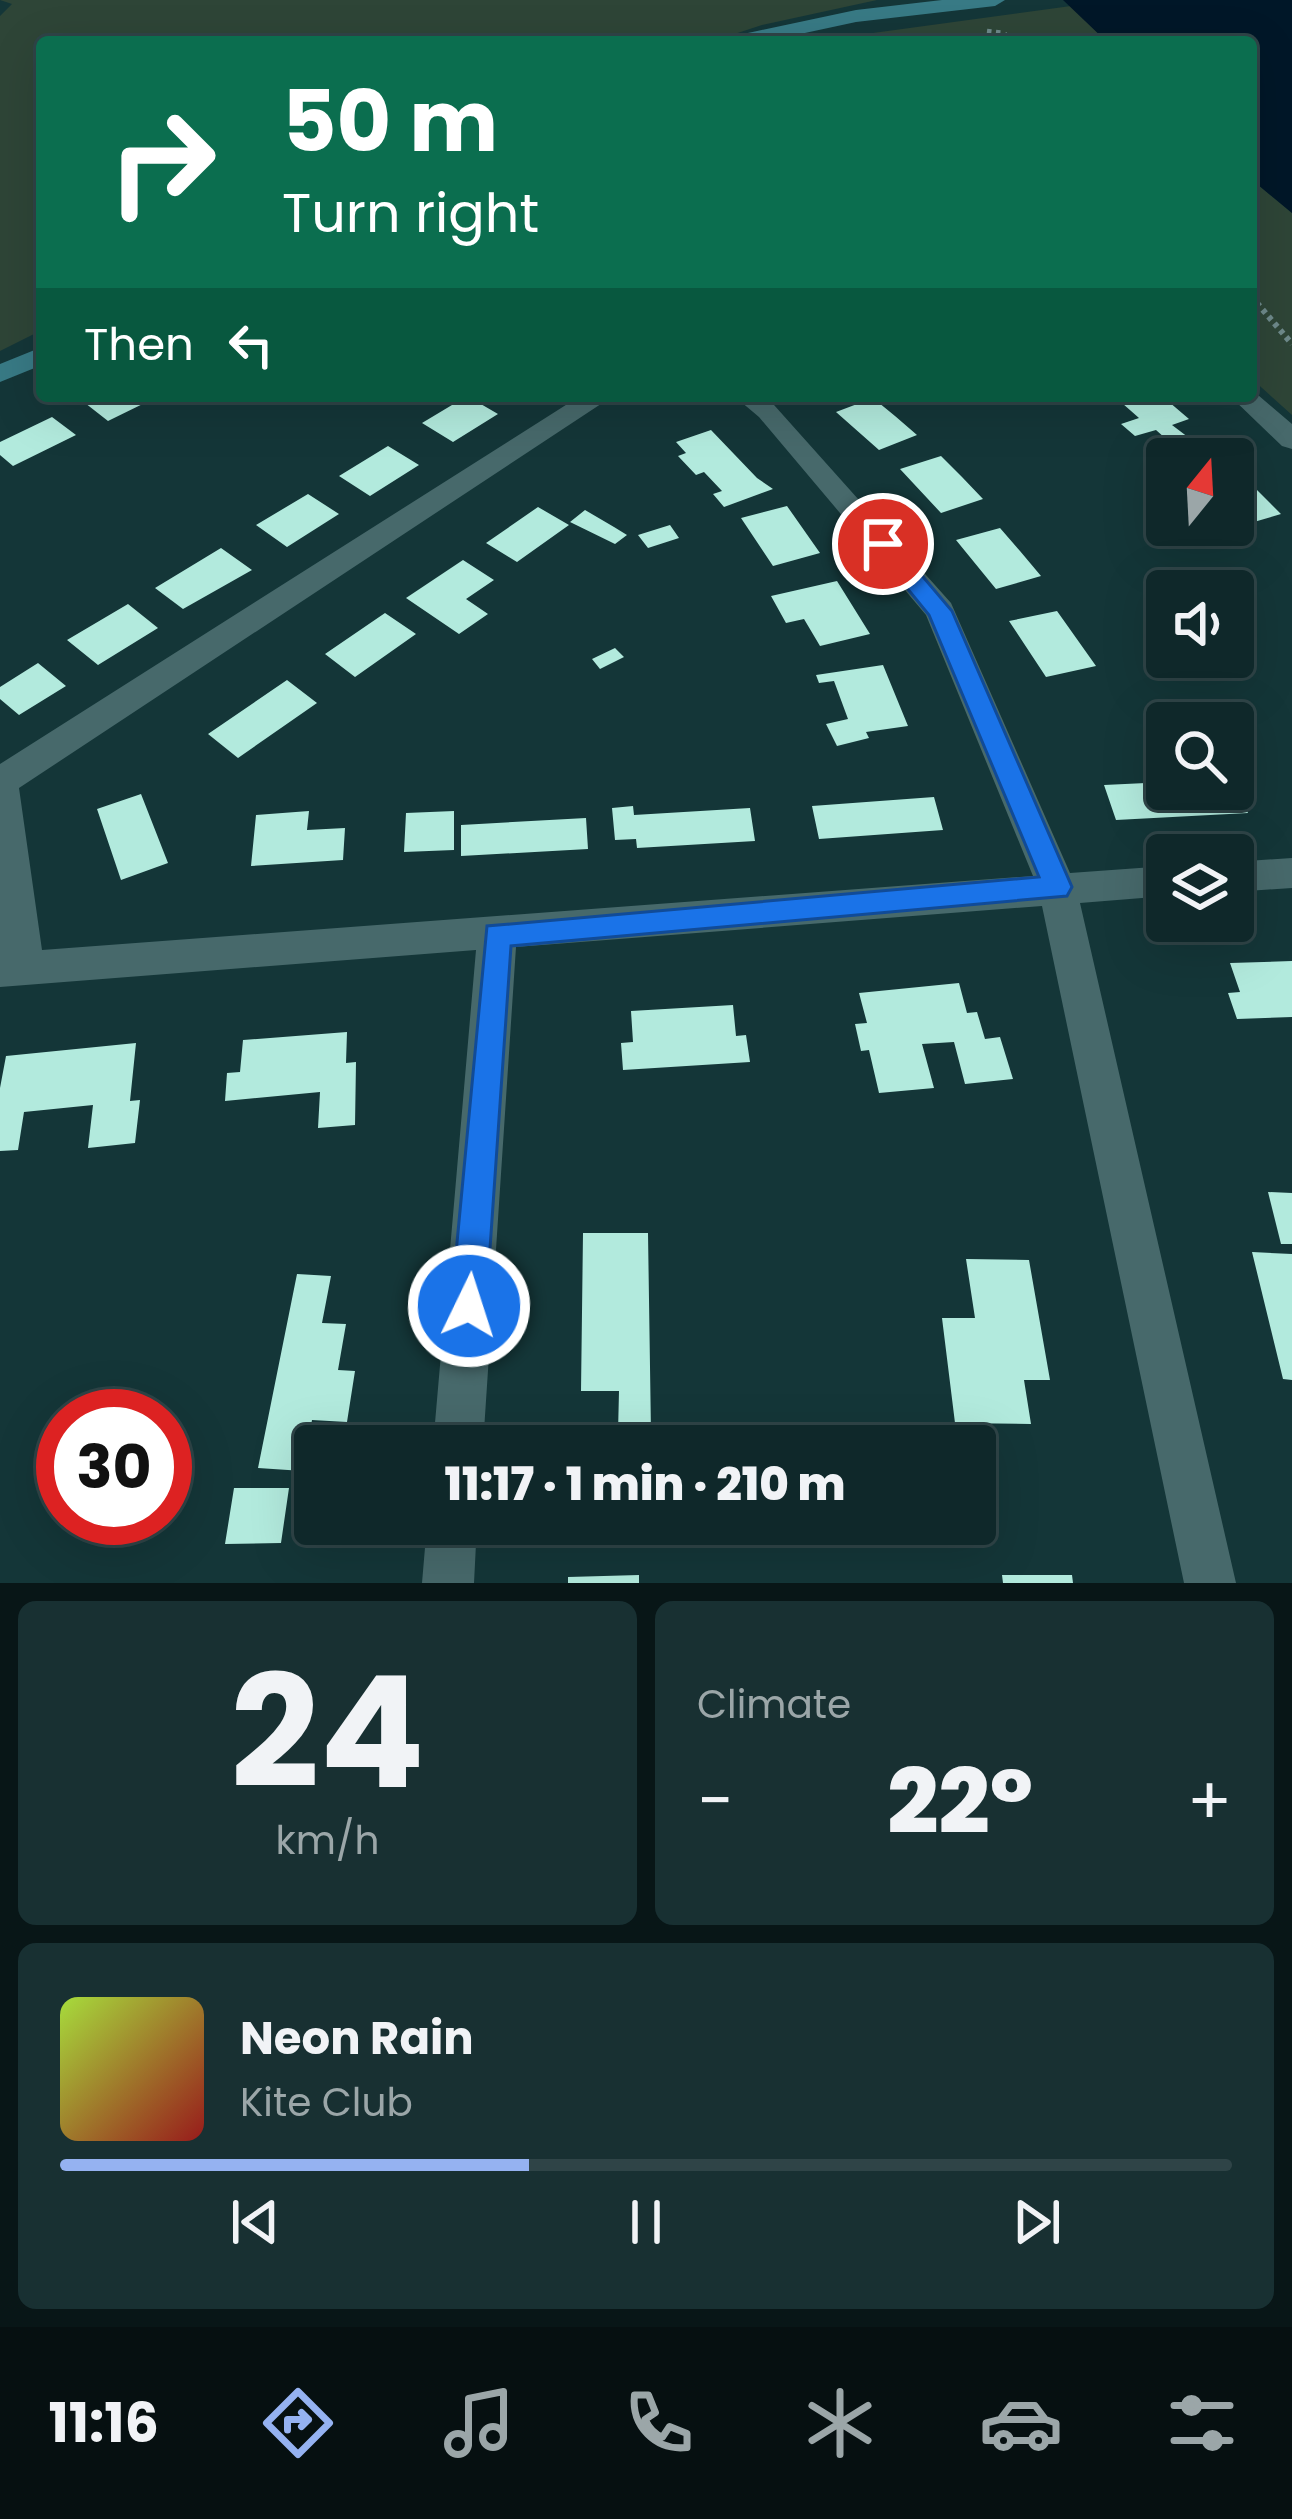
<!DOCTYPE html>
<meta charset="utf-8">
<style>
:root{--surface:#0f282a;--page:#183032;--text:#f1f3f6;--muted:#9ba6a8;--line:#2f4447;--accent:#95b2f1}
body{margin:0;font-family:Poppins,sans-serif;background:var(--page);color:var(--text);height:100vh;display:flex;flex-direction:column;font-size:45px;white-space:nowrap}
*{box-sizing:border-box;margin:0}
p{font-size:39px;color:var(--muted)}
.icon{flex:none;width:66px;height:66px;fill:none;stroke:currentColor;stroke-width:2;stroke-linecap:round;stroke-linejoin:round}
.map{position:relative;height:1583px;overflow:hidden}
.sheet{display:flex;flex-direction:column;gap:18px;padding:18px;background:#081617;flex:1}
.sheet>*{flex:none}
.banner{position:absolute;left:36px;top:36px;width:1221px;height:366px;border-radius:12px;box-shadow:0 12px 48px #0002,0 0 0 3px var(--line);background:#0b6e4f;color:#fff;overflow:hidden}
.needle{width:78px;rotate:18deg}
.buttons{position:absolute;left:1146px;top:438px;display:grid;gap:24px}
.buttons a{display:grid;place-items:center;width:108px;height:108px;border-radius:12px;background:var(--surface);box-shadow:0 12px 48px #0002,0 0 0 3px var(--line);font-size:60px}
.speed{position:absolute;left:36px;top:1389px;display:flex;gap:24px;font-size:60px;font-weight:700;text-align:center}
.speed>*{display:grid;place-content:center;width:156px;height:156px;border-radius:50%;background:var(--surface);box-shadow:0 12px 48px #0002,0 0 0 3px var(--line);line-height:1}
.speed .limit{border:18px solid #d22;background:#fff;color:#111}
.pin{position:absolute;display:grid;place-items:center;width:102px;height:102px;color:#fff;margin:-51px;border:6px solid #fff;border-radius:50%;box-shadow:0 3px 12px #0007}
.me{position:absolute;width:132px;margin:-66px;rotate:4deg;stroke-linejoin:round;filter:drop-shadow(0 0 9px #0008)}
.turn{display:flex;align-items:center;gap:42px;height:252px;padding:0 48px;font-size:54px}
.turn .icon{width:156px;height:156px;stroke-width:2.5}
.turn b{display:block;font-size:84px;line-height:102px}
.then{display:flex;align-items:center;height:114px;padding:0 48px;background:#0003;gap:24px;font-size:45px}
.big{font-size:90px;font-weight:800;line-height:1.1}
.sheet .tile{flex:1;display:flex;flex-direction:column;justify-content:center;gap:18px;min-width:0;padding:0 42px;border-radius:18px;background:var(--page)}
.sheet .dial{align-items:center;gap:0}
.dial b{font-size:156px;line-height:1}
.song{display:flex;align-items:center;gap:36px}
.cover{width:144px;height:144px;border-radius:18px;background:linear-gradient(135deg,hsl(80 70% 55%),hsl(0 70% 35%))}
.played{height:12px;border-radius:6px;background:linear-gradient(90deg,var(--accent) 40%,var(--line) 40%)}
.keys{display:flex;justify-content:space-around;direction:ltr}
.heat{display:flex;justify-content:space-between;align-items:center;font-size:66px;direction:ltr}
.sheet .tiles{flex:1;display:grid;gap:18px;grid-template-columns:1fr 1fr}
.tile:last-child{grid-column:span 2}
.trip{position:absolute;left:294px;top:1425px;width:702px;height:120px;border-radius:12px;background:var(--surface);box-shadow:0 12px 48px #0002,0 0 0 3px var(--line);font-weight:800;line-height:120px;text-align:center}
.dock{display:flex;height:192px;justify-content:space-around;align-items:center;background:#061011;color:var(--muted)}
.dock .icon{width:84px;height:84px}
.dock .on{color:var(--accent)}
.dock b{font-size:54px;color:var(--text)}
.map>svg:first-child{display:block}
</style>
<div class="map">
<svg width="1292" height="1583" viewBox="0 0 1292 1583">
<rect width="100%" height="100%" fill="#143638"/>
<path fill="#2e4537" d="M 0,0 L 877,0 L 762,25 L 710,42 L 42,42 L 42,330 L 0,351 L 0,16 L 12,4 Z
M 1071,6 L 1107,42 L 807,42 Z
M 1251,179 L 1292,213 L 1292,415 L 1251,378 Z"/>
<path fill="#001728" d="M 1063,0 L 1292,0 L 1292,213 L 1251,179 L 1251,42 L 1107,42 Z"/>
<path fill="#b2eadd" d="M 99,396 L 159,396 L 108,421 L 85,403 Z
M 467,396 L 498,414 L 453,442 L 422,423 Z
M 1114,396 L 1162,396 L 1189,419 L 1172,425 L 1205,450 L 1170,459 L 1152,442 L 1165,438 L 1156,430 L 1135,436 L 1121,424 L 1139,418 Z
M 873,398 L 895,416 L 917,435 L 879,450 L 836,412 Z
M 52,417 L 76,435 L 13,466 L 0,455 L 0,442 Z
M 711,430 L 757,478 L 773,489 L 724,507 L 713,494 L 722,491 L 704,472 L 696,475 L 678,456 L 686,453 L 676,442 Z
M 388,446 L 419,465 L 370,496 L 339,476 Z
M 941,456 L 962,477 L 983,499 L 941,513 L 900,469 Z
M 1233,467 L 1253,486 L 1281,514 L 1247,524 L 1233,510 Z
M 308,494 L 339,514 L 287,547 L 256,525 Z
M 787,506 L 820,553 L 773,566 L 741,518 Z
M 538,507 L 569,525 L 517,562 L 486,543 Z
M 585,510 L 614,527 L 627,535 L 615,544 L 570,522 Z
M 670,525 L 679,538 L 648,548 L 638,535 Z
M 1000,528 L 1020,551 L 1041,576 L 996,589 L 956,540 Z
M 221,548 L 252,570 L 183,609 L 155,588 Z
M 463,560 L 494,580 L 466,599 L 488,614 L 459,634 L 406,598 Z
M 837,581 L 870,634 L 820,646 L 804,619 L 786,623 L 771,596 Z
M 128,604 L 158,628 L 98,665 L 67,640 Z
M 1057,611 L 1096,666 L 1046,677 L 1009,621 Z
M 385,613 L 416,634 L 355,677 L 325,654 Z
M 615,648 L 624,657 L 600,669 L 592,659 Z
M 38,663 L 66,686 L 19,715 L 0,699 L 0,687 Z
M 883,665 L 908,726 L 866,732 L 869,738 L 837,746 L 826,724 L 848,719 L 834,681 L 819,683 L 816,675 Z
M 287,680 L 317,703 L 238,758 L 208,734 Z
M 1233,778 L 1248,813 L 1116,820 L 1104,785 L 1167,782 L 1167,789 L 1233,789 Z
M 141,794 L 168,863 L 121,880 L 97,809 Z
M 934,797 L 943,830 L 819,839 L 812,806 Z
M 633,806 L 634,815 L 750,808 L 755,841 L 637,848 L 636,839 L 615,840 L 612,808 Z
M 309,811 L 307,830 L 345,828 L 343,860 L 251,866 L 256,815 Z
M 454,811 L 454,850 L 404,852 L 406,813 Z
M 586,818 L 588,849 L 461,856 L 461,825 Z
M 1292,961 L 1292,1017 L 1237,1019 L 1228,993 L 1240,992 L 1230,963 Z
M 959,983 L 967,1013 L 977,1012 L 985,1039 L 1000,1037 L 1013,1079 L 965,1084 L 954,1042 L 922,1044 L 934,1088 L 879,1093 L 869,1050 L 861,1051 L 855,1024 L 867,1023 L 859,993 Z
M 733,1005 L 736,1036 L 746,1035 L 750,1062 L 623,1070 L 621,1043 L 633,1042 L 631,1011 Z
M 347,1032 L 346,1063 L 356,1062 L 355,1125 L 318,1128 L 320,1092 L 225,1101 L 227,1073 L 240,1072 L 243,1040 Z
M 136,1043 L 130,1101 L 140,1100 L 135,1143 L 88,1148 L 93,1105 L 24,1112 L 18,1150 L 0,1151 L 0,1088 L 6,1056 Z
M 1268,1192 L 1292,1193 L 1292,1244 L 1281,1244 Z
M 583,1233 L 648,1233 L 651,1433 L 618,1433 L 619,1391 L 581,1391 Z
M 1252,1252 L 1292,1254 L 1292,1380 L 1283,1379 Z
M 966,1259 L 1029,1260 L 1050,1380 L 1024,1380 L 1031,1424 L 955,1423 L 942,1318 L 975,1318 Z
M 297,1274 L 331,1276 L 322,1323 L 346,1324 L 338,1370 L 355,1371 L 347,1422 L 312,1420 L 303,1471 L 258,1468 Z
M 234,1488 L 289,1488 L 281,1543 L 225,1544 Z
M 639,1575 L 639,1583 L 568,1583 L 568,1577 Z
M 1002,1575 L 1072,1575 L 1073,1583 L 1003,1583 Z"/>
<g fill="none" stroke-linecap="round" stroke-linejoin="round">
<path stroke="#6e898a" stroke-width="4.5" stroke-dasharray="4.5 4.5" stroke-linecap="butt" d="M 987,31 L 1004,33 L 1013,42"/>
<path stroke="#6e898a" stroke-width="6" stroke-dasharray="4.5 4.5" stroke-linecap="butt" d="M 1251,296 L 1292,344"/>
<path fill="#47696b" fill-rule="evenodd" d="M 1251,389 L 1292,424 L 1292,449 L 1282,446 L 1230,396 L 1251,396 Z
M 580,396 L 613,396 L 19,788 L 42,950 L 1033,876 L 926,615 L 759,417 L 734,396 L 766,396 L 951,603 L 1070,873 L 1167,866 L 1167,896 L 1080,903 L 1236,1583 L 1184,1583 L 1042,906 L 516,947 L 483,1446 L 433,1446 L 476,950 L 0,987 L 0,764 Z
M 1292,858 L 1292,888 L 1233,892 L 1233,862 Z
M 427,1524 L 477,1524 L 474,1583 L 422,1583 Z"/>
<path fill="#387a85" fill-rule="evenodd" d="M 942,0 L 1005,0 L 995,6 L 856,22 L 763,42 L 723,42 L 734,36 L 856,10 Z
M 42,347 L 42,365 L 0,382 L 0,364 Z"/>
</g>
<path fill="#1a73e8" stroke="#114b97" stroke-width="3" d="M 883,537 L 891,539 L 952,611 L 1072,887 L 1067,896 L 511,946 L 486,1306 L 481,1319 L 469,1324 L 456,1319 L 451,1306 L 487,926 L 1039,877 L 929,615 L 871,544 Z"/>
</svg>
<div class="buttons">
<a><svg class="needle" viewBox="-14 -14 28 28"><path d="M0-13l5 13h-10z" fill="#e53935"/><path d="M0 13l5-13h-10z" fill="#9ba6a8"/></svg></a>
<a><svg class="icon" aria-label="sound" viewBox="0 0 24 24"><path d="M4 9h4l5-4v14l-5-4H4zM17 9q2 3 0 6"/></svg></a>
<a><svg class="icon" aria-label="search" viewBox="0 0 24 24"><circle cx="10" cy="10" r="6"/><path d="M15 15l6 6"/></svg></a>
<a><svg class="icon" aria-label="layers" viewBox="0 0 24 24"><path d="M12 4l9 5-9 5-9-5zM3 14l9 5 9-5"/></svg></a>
</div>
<div class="speed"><div class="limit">30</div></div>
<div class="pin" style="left:883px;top:544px;background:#d93025"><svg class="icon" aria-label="arrive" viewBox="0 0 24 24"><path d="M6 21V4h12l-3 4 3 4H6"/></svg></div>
<svg class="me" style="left:469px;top:1306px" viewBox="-20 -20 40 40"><circle r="17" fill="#1a73e8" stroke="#fff" stroke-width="3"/><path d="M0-11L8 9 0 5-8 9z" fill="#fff"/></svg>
<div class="trip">11:17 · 1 min · 210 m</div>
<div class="banner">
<div class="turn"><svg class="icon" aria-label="right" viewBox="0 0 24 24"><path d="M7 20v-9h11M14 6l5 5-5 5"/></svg><div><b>50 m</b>Turn right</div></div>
<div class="then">Then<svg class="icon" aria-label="left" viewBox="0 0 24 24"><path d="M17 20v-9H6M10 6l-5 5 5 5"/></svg></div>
</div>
</div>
<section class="sheet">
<div class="tiles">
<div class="tile dial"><b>24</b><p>km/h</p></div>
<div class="tile"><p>Climate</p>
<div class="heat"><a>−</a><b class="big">22°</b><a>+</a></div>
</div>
<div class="tile">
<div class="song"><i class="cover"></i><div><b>Neon Rain</b><p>Kite Club</p></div></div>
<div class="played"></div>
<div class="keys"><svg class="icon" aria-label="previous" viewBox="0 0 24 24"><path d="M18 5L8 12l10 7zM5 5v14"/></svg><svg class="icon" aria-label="pause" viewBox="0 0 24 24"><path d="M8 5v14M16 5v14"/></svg><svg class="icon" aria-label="next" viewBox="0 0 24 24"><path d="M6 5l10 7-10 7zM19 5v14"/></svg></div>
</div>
</div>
</section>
<nav class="dock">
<b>11:16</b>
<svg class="icon on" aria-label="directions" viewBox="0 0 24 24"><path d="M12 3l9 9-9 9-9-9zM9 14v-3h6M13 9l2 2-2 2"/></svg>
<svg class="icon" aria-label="music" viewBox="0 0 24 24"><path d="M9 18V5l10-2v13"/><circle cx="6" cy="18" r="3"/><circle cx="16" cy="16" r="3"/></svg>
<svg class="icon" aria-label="phone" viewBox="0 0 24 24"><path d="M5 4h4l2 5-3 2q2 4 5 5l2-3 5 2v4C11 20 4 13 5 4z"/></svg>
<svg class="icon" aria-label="climate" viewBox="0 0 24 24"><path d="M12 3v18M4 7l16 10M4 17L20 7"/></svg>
<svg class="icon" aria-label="car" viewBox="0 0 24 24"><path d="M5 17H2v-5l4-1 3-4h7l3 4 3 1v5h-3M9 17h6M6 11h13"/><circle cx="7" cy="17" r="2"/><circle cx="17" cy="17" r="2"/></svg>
<svg class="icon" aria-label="filters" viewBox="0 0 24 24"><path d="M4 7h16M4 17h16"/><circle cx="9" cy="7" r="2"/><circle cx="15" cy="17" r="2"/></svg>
</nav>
